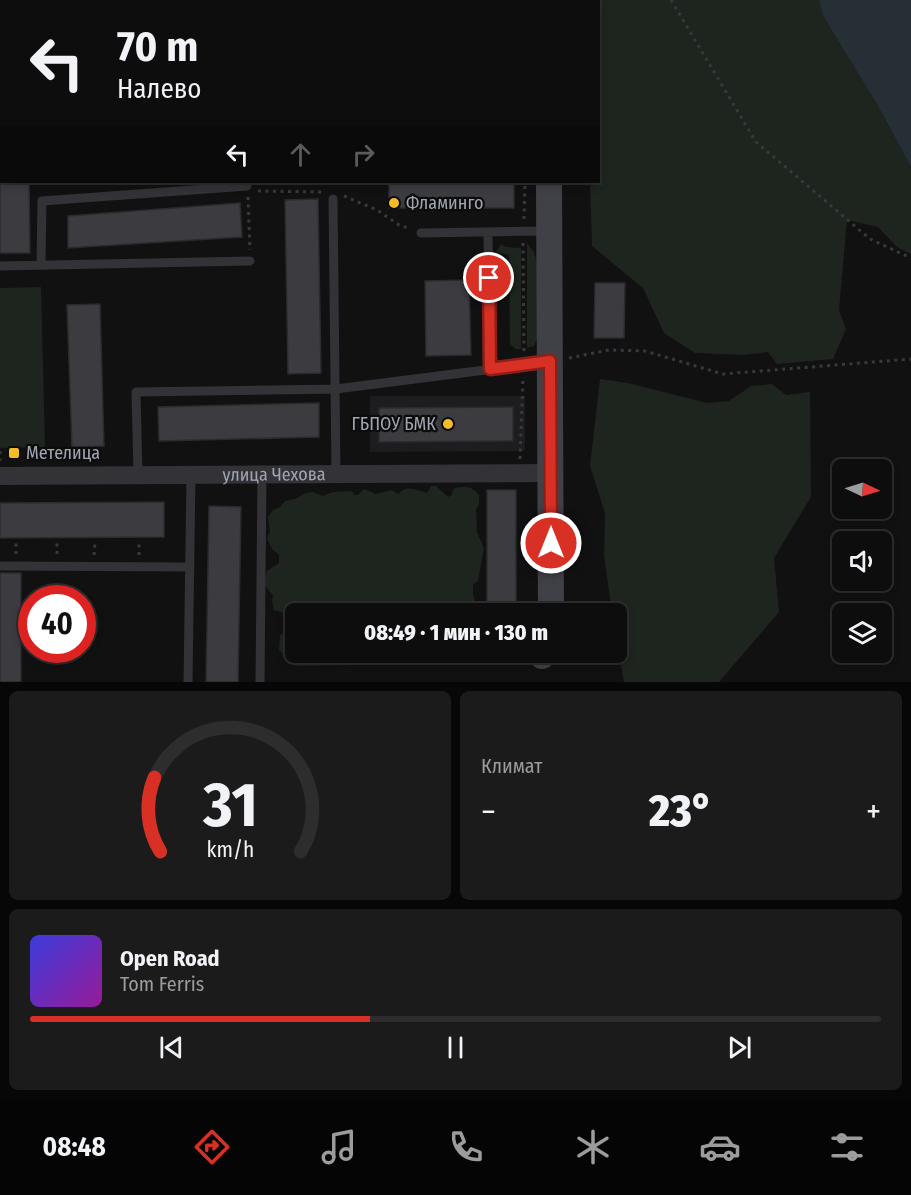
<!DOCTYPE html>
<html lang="ru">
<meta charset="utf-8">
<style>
:root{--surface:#0d0d0e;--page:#1b1b1c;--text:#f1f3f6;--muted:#9a9c9e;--line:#2d2d2e;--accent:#d93025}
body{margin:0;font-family:"Fira Sans Condensed",sans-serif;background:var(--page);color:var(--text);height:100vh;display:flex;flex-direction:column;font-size:22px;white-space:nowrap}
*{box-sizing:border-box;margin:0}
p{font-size:20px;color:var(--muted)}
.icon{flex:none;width:33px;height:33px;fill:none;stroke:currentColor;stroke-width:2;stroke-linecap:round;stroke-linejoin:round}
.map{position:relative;height:682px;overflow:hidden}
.drawer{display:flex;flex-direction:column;gap:9px;padding:9px;background:#070708;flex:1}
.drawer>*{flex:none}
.top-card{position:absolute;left:0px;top:0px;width:600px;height:183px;box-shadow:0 3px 9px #0003,0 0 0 2px var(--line);background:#0d0d0e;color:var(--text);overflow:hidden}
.needle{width:39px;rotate:94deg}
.fabs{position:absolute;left:832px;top:459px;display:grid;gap:12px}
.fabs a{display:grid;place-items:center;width:60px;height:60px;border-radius:9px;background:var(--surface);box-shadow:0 3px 9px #0003,0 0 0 2px var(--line);font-size:30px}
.speed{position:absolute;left:18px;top:585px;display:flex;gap:12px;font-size:30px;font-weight:700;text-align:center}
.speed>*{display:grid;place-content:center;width:78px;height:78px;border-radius:50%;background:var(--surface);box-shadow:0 3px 9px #0003,0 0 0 2px var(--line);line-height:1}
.speed .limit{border:9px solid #d22;background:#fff;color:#111}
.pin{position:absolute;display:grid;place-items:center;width:51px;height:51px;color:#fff;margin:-26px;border:3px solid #fff;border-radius:50%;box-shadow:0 2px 6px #0007}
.me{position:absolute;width:66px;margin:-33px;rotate:0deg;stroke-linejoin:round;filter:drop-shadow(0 0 4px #0008)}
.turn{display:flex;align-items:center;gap:21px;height:126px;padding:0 18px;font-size:27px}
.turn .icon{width:78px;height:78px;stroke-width:2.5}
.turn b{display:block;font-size:42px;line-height:51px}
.lanes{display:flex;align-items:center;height:57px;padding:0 18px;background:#0003;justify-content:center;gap:30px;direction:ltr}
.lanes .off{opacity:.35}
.big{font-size:45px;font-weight:800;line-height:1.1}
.drawer .tile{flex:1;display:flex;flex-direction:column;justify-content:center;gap:9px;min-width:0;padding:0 21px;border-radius:9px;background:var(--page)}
.drawer .dial{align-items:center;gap:0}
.dial svg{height:156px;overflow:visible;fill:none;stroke:var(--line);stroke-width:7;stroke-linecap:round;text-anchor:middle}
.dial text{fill:var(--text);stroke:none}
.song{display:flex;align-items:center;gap:18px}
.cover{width:72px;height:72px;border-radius:9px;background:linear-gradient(135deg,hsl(240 70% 55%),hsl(300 70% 35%))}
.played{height:6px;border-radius:3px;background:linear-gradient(90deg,var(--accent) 40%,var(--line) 40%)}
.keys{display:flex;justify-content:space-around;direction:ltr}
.heat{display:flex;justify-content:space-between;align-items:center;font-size:33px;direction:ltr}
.drawer .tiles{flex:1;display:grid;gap:9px;grid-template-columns:1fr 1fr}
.tile:last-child{grid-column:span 2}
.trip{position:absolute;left:285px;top:603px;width:342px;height:60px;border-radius:9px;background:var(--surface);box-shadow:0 3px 9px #0003,0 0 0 2px var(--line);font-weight:800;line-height:60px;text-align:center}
.dock{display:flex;height:96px;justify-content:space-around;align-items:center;background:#050506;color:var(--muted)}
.dock .icon{width:42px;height:42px}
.dock .selected{color:var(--accent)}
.dock b{font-size:27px;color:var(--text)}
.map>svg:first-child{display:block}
</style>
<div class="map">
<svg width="911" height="682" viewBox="0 0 911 682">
<rect width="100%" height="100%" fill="#111112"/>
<path fill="#1d1d1f" d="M 259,0 L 402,0 L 402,1 L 259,2 Z
M 262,182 L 385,182 L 385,184 L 262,185 Z
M 370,396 L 525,396 L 525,451 L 370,452 Z"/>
<path fill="#1d251e" d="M 586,0 L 819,0 L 823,16 L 878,106 L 911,167 L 911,254 L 897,247 L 878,227 L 847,220 L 839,310 L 846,329 L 833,359 L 777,364 L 768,352 L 744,355 L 695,353 L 664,333 L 643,288 L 592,246 L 590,182 L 598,182 L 598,2 Z
M 527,243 L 534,252 L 537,263 L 537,339 L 534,346 L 527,348 Z
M 501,244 L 506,247 L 521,248 L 521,349 L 516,349 L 510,344 L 509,255 L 496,252 Z
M 41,287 L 45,447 L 0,448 L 0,288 Z
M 600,379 L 628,383 L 707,403 L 729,401 L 751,386 L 772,384 L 786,395 L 810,392 L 811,497 L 774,558 L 779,612 L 719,682 L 624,682 L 617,641 L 616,614 L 612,613 L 604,555 L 605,513 L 590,466 Z
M 431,486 L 436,486 L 448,497 L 452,495 L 453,489 C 464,485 472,486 479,495 L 479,504 L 476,510 L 477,532 L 484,548 L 478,581 L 473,584 L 473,594 L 478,613 L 296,614 L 296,652 L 374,653 L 361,658 L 345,658 L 339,655 L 308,658 L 284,655 L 279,650 L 280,635 L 287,631 L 288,614 L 274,610 L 272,601 L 273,596 L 264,584 L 267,571 L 279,563 L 279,555 L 272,549 L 267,538 L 270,531 L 268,517 L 273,510 L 280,507 L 285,501 L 295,499 L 306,493 L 313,492 L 323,496 L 333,492 L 352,491 L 354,495 L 358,495 L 364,489 L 376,494 L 391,490 L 399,494 C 406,484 417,490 427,493 Z
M 378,653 L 469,653 C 453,657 437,653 421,654 C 403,654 396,660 378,653 Z"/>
<path fill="#272f36" d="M 819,0 L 911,0 L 911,167 L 878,106 L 823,16 Z"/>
<path fill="#3b3b40" stroke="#2b2b2f" stroke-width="1.5" d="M 0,182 L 29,182 L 30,253 L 0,253 Z
M 389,182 L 514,182 L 514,208 L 389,208 Z
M 318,199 L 321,373 L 288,374 L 285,200 Z
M 240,203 L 242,237 L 68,248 L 68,216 Z
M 469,280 L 471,355 L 426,356 L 425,281 Z
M 595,283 L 625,283 L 624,338 L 594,338 Z
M 100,304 L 104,446 L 72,447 L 67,305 Z
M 319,403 L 319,437 L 159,441 L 158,407 Z
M 513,407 L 513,441 L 379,442 L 379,408 Z
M 487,490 L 516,490 L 516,614 L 487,614 Z
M 164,502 L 164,537 L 0,538 L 0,503 Z
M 209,506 L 241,507 L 238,682 L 206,682 Z
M 0,573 L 21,573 L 21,682 L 0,682 Z"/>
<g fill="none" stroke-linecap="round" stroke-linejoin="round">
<path stroke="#38393e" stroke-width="3" stroke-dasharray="3 4.5" stroke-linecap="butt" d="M 527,0 L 527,2
M 671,0 L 756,142 L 870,239 L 911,258
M 164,2 L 164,0
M 177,2 L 178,0
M 0,67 L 2,67
M 258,191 L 323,192
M 344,196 L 377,210 L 399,225 L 411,229
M 248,197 L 250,250
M 524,219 L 525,182
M 523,243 L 524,354
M 569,358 L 609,350 L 645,351 L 723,374 L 911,359
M 0,451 L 0,461
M 520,459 L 523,378
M 16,554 L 16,541
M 57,554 L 57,541
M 94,555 L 95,542
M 139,555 L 139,542"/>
<path stroke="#323237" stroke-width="9" d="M 244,0 L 244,2
M 333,199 L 336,475
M 421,233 L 547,231
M 488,233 L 490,369
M 41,265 L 42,201 L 247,186
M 0,266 L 250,261
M 138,474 L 136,392 L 336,389 L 548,362
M 0,566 L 190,567
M 296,661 L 518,659 L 540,657
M 188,682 L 191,475
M 260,682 L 262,474"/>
<path stroke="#323237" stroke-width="18" id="s1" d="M 0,476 L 550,473"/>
<path stroke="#404147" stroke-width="26" d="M 550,2 L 550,0
M 549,182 L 551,614
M 542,656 L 545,652"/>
</g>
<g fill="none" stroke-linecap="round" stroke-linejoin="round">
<defs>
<path id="route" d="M 489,278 L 490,369 L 550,361 L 551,543"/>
</defs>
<use href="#route" stroke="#8d1f18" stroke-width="15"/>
<use href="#route" stroke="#d93025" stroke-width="10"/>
</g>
<g fill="#f3bc28" stroke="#0c0c0d" stroke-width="2">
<circle cx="394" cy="203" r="6"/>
<circle cx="448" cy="424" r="6"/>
<rect x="8" y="447" width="12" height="12" rx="3"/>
</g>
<g text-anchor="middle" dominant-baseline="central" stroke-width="4.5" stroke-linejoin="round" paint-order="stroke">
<g font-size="18" fill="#a2a6b3" stroke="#0c0c0d" text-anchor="start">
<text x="406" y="203">Фламинго</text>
<text x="436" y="424" text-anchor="end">ГБПОУ БМК</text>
<text x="26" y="453">Метелица</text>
</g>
<g font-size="18" fill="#a2a6b3" stroke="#0c0c0d">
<text stroke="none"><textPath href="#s1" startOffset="274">улица Чехова</textPath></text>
</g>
</g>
</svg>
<div class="fabs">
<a><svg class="needle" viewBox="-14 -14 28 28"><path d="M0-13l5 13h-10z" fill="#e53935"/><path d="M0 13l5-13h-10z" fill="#9a9c9e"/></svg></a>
<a><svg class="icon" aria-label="sound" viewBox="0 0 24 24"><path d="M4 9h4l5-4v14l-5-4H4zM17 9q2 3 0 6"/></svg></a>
<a><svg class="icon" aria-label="layers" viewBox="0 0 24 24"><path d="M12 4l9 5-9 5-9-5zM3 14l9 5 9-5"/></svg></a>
</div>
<div class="speed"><div class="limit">40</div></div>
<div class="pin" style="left:489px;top:278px;background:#d93025"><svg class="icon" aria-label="arrive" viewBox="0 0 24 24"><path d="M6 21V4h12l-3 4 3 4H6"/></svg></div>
<svg class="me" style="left:551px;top:543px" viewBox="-20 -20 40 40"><circle r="17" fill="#d93025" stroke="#fff" stroke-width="3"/><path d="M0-11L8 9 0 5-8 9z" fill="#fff"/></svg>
<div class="trip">08:49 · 1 мин · 130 m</div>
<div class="top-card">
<div class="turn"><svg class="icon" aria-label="left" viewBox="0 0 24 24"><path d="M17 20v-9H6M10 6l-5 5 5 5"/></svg><div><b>70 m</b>Налево</div></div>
<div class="lanes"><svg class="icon" aria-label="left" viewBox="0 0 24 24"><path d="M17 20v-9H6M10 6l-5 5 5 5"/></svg><svg class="icon off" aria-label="ahead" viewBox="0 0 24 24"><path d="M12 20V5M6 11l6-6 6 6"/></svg><svg class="icon off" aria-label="right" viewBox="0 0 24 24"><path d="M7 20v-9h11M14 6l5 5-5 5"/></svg></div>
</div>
</div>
<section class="drawer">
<div class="tiles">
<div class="tile dial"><svg viewBox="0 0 100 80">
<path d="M14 69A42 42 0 1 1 86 69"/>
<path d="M14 69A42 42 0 0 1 11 31" stroke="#d93025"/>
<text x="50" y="56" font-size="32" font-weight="700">31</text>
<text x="50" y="72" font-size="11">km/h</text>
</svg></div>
<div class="tile"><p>Климат</p>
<div class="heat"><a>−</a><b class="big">23°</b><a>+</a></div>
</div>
<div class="tile">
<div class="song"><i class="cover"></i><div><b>Open Road</b><p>Tom Ferris</p></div></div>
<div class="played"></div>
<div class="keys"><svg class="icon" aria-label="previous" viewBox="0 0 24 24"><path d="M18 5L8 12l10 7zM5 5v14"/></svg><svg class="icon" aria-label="pause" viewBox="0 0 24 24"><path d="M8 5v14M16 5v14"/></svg><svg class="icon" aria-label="next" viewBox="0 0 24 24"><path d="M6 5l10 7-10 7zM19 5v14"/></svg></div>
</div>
</div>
</section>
<nav class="dock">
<b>08:48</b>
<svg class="icon selected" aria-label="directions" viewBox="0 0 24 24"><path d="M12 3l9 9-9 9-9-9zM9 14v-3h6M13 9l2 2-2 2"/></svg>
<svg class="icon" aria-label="music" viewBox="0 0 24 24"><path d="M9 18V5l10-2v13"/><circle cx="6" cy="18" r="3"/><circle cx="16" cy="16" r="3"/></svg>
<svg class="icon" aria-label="phone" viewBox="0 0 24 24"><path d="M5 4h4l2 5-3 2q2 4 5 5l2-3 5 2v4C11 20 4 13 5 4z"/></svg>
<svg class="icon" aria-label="climate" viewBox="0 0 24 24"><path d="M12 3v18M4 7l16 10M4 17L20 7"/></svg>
<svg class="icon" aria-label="car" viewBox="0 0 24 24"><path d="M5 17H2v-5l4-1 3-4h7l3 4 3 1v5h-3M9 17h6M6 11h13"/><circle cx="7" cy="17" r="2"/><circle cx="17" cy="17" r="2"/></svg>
<svg class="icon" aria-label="filters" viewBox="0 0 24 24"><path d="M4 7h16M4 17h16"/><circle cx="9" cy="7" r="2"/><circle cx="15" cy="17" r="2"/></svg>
</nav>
